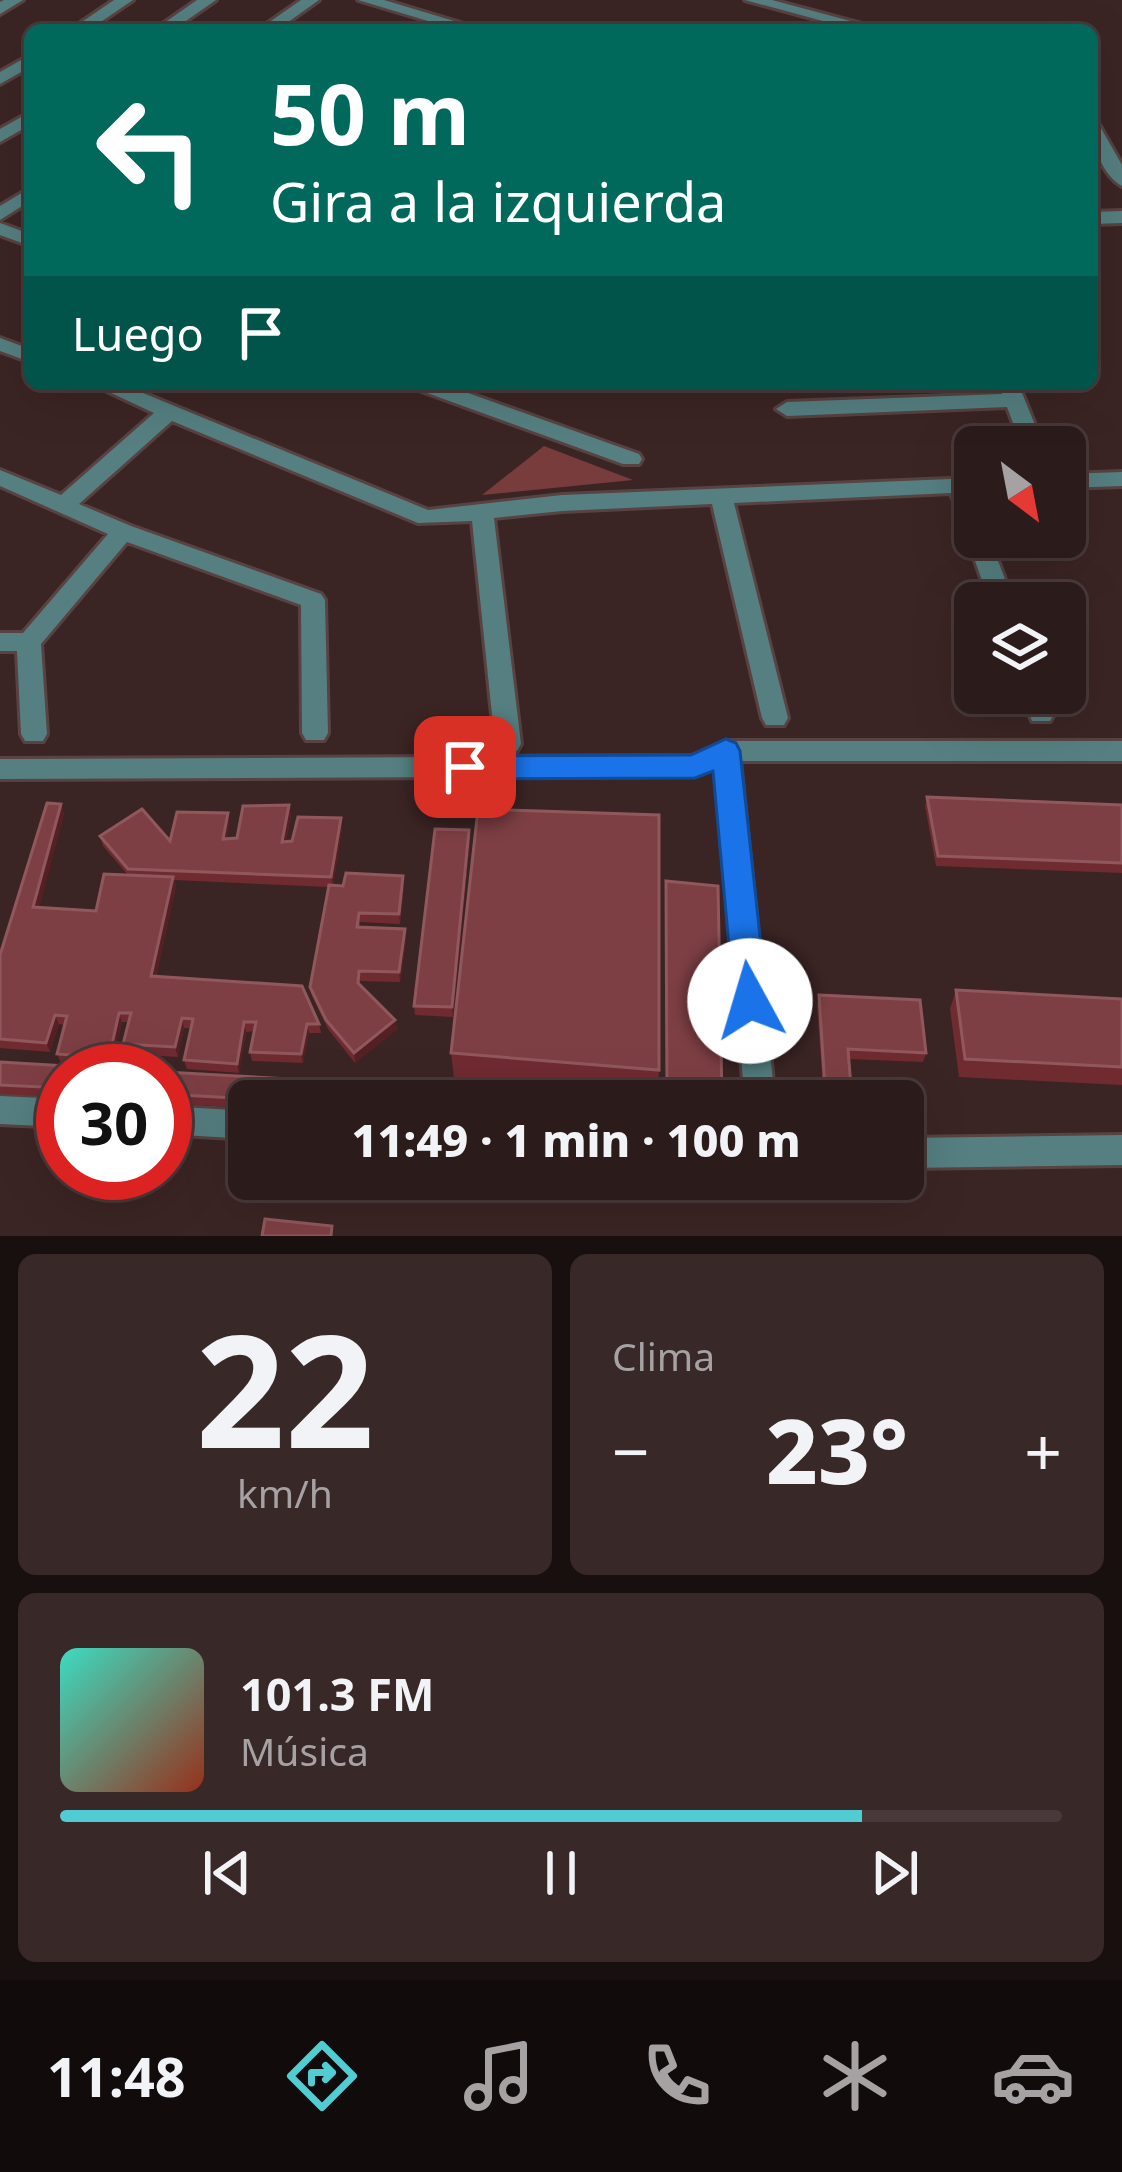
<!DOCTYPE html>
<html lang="es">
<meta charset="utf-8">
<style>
:root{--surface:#2c1b1b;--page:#382828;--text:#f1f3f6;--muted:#a6a1a3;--line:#48393a;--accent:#51ccd3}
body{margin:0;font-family:"Noto Sans",sans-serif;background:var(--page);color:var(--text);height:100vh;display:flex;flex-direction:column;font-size:45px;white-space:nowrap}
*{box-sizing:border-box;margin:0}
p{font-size:39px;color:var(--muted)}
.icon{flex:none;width:66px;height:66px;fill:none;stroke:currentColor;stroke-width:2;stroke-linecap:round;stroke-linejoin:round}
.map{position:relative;height:1236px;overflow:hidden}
.sheet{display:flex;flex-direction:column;gap:18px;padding:18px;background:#180f0f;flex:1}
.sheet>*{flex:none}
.guide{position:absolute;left:24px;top:24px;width:1074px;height:366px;border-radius:18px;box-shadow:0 12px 48px #0002,0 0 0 3px var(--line);background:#00695c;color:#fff;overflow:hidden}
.needle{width:78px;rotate:148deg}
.fabs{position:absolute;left:954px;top:426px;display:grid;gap:24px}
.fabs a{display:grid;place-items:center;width:132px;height:132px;border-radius:18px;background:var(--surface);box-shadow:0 12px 48px #0002,0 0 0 3px var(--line);font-size:60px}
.speed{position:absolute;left:36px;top:1044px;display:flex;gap:24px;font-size:60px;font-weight:700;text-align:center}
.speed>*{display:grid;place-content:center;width:156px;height:156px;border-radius:50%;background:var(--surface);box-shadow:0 12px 48px #0002,0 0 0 3px var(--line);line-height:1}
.speed .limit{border:18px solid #d22;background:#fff;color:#111}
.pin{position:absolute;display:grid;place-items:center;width:102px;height:102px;color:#fff;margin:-51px;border-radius:24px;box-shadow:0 6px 18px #0006}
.me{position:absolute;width:132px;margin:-66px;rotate:354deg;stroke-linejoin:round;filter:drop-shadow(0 0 9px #0008)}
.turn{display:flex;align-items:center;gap:42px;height:252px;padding:0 48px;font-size:54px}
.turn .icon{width:156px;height:156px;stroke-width:2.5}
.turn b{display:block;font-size:84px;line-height:102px}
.then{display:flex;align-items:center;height:114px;padding:0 48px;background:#0003;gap:24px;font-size:45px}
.big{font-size:90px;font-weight:800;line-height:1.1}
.sheet .card{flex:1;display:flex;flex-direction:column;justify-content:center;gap:18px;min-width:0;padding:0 42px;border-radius:18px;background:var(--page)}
.sheet .dial{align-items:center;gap:0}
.dial b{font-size:156px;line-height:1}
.song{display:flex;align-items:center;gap:36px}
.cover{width:144px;height:144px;border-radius:18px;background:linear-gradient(135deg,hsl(170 70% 55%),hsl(10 70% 35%))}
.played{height:12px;border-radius:6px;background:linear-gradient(90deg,var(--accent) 80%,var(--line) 80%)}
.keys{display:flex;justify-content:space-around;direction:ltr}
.heat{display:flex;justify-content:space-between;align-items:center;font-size:66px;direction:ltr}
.sheet .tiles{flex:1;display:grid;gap:18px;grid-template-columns:1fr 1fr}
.card:last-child{grid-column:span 2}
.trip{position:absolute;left:228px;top:1080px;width:696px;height:120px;border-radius:18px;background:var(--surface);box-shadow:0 12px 48px #0002,0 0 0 3px var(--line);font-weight:800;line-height:120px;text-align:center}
.menu{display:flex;height:192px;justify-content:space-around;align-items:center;background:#120b0b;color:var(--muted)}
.menu .icon{width:84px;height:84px}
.menu .active{color:var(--accent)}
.menu b{font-size:54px;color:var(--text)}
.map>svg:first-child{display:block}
</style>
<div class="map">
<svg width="1122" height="1236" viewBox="0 0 1122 1236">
<rect width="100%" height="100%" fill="#3b2424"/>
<path fill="#783c3d" d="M 544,446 L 633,480 L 482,495 Z"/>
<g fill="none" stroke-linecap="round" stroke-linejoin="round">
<defs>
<path id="street" d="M 4,0 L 23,0 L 0,14 L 0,2 Z
M 114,0 L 133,0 L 89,30 L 70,30 Z
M 197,0 L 216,0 L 173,30 L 154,30 Z
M 301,0 L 319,0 L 277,30 L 258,30 Z
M 358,0 L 384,0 L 484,30 L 458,30 Z
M 745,0 L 772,0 L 884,30 L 856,30 Z
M 30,55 L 30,67 L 0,84 L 0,72 Z
M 30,112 L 30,125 L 0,142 L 0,129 Z
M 1092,122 L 1098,123 L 1122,165 L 1122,186 C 1102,175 1092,145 1092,122 Z
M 30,188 L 30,201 L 0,220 L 0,206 Z
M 1122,211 L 1122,223 L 1092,224 L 1092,212 Z
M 0,223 L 30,234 L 30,246 L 0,235 Z
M 0,338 L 30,349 L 30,362 L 0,351 Z
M 92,384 L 121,384 L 428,510 L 562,495 L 975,478 L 975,537 L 989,537 L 1014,603 L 990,603 L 951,493 L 734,503 L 788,718 L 784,725 L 766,725 L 762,718 L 712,504 L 562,511 L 494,518 L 521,744 L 517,751 L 499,751 L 495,744 L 472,521 L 418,523 L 172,421 L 79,504 L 131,526 L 321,594 L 325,600 L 328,733 L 324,740 L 306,740 L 302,733 L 301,605 L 127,542 L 41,644 L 47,734 L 43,741 L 25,741 L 21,734 L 17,651 L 0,651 L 0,633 L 23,633 L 108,534 L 0,486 L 0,470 L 61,495 L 154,413 Z
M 413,384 L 443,384 L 639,454 L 642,459 L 639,464 L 623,464 L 416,389 Z
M 1002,384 L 1018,384 L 1020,388 L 1044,447 L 1022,447 L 1007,407 L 787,416 L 776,409 L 787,402 L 1002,394 Z
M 1122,472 L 1122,486 L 1065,488 L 1065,474 Z
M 1021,693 L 1047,693 L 1054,714 L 1050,721 L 1032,721 Z
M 726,741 L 1122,741 L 1122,761 L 740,761 L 775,1101 L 745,1101 L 715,768 L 695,776 L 0,779 L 0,759 L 692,756 Z
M 0,1096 L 63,1099 L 63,1127 L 0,1124 Z
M 165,1106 L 249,1111 L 249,1139 L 165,1134 Z
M 1122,1135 L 1122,1165 L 903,1168 L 903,1138 Z"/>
</defs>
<use href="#street" stroke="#584242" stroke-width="6"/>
<use href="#street" fill="#557f81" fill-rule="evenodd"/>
</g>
<path fill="#702b31" d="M 927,797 L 1122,805 L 1122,873 L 936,866 L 925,806 Z
M 61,804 L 64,814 L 39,907 L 96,911 L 128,875 L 103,846 L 100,836 L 170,841 L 230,822 L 227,838 L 237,838 L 289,805 L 291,815 L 286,842 L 342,828 L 333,886 L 343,886 L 403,876 L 404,886 L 400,924 L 360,922 L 360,927 L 405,929 L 406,939 L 400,982 L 360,981 L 360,985 L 395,1020 L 397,1029 L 355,1063 L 328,1029 L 312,996 L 310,987 L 328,887 L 174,880 L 176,886 L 156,977 L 319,1024 L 321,1033 L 309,1033 L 303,1063 L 252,1061 L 250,1052 L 254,1031 L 246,1032 L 239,1073 L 187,1069 L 184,1060 L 191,1028 L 184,1028 L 178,1057 L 127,1054 L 123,1044 L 129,1022 L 122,1022 L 112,1067 L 61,1063 L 57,1054 L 65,1025 L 59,1024 L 50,1052 L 0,1048 L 0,955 Z
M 469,830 L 470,840 L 453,1017 L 415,1015 L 414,1006 Z
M 956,990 L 1122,999 L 1122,1085 L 959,1077 L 950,1009 Z
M 819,995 L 926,1053 L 923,1062 L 849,1059 L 851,1087 L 898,1101 L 798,1101 L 800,1088 L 823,1089 L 817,1005 Z
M 451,1053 L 659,1070 L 657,1097 L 454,1079 Z
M 0,1062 L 63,1071 L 63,1097 L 0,1094 Z
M 165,1072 L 416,1095 L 416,1101 L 249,1101 L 249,1108 L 165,1103 Z"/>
<path fill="#552024" d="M 61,804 L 64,814 L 37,917 L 33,907 Z
M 289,805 L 291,815 L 284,851 L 282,842 Z
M 228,813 L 230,822 L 226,848 L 223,839 Z
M 341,818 L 342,828 L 333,887 L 331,877 Z
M 469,830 L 470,840 L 453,1017 L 452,1007 Z
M 403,876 L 404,886 L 400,924 L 399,914 Z
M 173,877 L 176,886 L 154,986 L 151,976 Z
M 405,929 L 406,939 L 400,982 L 399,972 Z
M 119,1013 L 122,1022 L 112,1067 L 109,1058 Z
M 55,1015 L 59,1024 L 50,1052 L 46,1043 Z
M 182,1018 L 184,1028 L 178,1057 L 175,1047 Z
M 395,1020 L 397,1029 L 355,1063 L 354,1053 Z
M 244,1022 L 246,1032 L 239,1073 L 237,1064 Z
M 307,1024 L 309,1033 L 303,1063 L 301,1054 Z"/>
<path fill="#7e3f44" stroke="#90585c" stroke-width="3" d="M 927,797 L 1122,805 L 1122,863 L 938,856 Z
M 47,803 L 61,804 L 33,907 L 96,911 L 104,874 L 173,877 L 151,976 L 302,986 L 319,1024 L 307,1024 L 301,1054 L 250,1052 L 256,1022 L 244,1022 L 237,1064 L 184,1060 L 193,1019 L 182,1018 L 175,1047 L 123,1044 L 131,1013 L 119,1013 L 109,1058 L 57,1054 L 67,1016 L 55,1015 L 46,1043 L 0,1039 L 0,955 Z
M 289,805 L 282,842 L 292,841 L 298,817 L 341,818 L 331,877 L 128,869 L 100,836 L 142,809 L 170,841 L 177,812 L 228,813 L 223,839 L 237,838 L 243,806 Z
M 478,809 L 659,815 L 659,1070 L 451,1053 Z
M 435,829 L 469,830 L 452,1007 L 414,1006 Z
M 346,873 L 403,876 L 399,914 L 359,913 L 357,927 L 405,929 L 399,972 L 359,971 L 358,983 L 395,1020 L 354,1053 L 326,1020 L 310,987 L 329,885 L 343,886 Z
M 666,881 L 718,886 L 722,1101 L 425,1101 L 427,1079 L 667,1098 Z
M 956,990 L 1122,999 L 1122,1067 L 965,1059 Z
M 819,995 L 920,1000 L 926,1053 L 848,1049 L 851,1087 L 897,1089 L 898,1101 L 801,1101 L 800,1088 L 825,1089 Z
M 0,1062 L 151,1071 L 63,1071 L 63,1088 L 0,1085 Z
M 165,1072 L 415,1086 L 414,1101 L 288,1101 L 165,1094 Z
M 265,1219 L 332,1226 L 331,1236 L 262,1236 Z"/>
<path fill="#1a73e8" stroke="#114b97" stroke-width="3" d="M 726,739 L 736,743 L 740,751 L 767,1001 L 762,1012 L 750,1016 L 739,1012 L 734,1001 L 713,771 L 695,778 L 465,779 L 455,775 L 450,767 L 455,759 L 465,756 L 691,755 Z"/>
</svg>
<div class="fabs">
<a><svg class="needle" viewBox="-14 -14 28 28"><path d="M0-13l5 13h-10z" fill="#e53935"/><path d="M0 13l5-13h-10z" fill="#a6a1a3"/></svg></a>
<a><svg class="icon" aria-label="layers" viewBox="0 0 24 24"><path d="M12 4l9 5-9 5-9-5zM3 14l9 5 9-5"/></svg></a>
</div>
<div class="speed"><div class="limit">30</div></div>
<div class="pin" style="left:465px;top:767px;background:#d93025"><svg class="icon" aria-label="arrive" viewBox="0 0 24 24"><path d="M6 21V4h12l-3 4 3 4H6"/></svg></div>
<svg class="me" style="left:750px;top:1001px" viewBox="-20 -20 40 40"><circle r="19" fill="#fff"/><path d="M0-13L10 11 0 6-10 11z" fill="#1a73e8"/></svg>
<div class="trip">11:49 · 1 min · 100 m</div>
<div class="guide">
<div class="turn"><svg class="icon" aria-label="left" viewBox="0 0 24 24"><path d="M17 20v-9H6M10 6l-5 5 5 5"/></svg><div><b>50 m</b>Gira a la izquierda</div></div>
<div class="then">Luego<svg class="icon" aria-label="arrive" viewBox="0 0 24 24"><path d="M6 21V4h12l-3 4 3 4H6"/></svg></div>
</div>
</div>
<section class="sheet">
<div class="tiles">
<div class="card dial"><b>22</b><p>km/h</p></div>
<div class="card"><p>Clima</p>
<div class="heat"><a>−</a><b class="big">23°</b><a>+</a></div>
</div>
<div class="card">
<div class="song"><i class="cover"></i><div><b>101.3 FM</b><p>Música</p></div></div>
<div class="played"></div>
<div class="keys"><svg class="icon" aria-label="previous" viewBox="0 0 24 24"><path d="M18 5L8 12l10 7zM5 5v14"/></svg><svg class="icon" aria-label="pause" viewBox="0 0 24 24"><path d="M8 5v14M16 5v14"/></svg><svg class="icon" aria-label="next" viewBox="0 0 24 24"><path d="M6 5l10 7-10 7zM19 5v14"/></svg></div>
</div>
</div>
</section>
<nav class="menu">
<b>11:48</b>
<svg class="icon active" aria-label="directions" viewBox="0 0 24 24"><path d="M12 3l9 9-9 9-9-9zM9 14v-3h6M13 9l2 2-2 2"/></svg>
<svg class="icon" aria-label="music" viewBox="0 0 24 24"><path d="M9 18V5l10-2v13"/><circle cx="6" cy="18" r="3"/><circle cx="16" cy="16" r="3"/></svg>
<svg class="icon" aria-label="phone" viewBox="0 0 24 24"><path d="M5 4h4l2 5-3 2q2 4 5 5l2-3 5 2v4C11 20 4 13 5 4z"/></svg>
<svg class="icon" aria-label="climate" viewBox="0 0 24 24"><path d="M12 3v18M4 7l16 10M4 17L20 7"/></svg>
<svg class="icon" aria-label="car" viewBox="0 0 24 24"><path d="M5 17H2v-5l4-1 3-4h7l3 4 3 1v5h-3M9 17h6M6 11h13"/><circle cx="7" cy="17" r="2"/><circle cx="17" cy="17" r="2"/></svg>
</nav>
